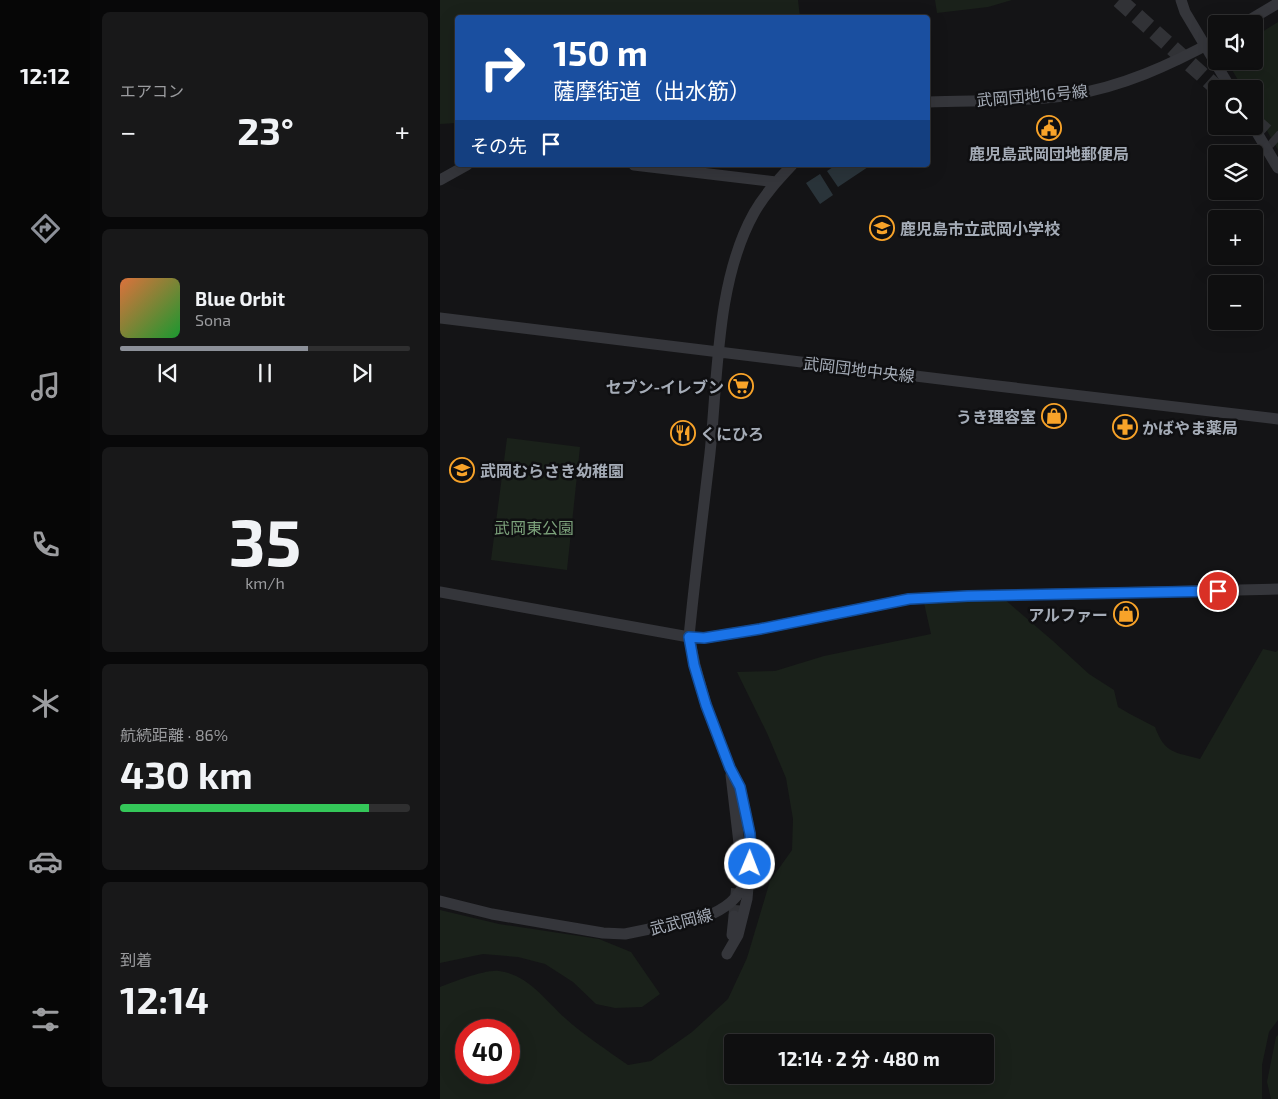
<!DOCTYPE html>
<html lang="ja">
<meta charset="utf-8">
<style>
:root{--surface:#0f0f10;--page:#181819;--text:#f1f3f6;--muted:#9b9c9f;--line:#2f2f30;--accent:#8c9099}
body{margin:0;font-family:"Exo 2","Noto Sans JP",sans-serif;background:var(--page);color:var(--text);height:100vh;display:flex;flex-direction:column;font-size:19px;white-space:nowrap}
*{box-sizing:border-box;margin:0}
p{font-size:16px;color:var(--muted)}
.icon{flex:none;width:28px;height:28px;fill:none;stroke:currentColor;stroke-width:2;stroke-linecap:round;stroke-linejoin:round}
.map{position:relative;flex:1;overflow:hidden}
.panel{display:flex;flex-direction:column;gap:12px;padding:12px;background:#080809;width:350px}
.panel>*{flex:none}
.top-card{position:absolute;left:15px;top:15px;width:475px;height:152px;border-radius:5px;box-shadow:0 5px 20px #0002,0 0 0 1px var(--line);background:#1a4fa0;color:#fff;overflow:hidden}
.controls{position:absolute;left:768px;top:15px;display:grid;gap:10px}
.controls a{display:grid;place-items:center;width:55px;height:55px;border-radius:5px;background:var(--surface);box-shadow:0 5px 20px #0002,0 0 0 1px var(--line);font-size:25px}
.speed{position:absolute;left:15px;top:1019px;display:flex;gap:10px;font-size:25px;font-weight:700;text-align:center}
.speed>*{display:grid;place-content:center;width:65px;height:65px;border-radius:50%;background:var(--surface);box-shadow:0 5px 20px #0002,0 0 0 1px var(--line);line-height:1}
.speed .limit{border:8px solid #d22;background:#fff;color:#111}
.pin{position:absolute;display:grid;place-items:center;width:42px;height:42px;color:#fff;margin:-21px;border:2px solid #fff;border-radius:50%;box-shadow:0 1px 5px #0007}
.me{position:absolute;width:55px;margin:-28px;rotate:1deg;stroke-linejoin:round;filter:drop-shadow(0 0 4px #0008)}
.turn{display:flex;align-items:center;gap:18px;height:105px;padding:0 15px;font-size:22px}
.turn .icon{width:65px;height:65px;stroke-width:2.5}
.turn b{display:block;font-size:35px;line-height:42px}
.then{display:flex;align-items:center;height:48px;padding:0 15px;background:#0003;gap:10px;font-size:19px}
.big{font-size:38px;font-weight:700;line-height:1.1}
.panel .widget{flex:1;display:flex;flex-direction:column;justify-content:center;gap:8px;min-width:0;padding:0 18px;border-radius:8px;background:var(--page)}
.panel .dial{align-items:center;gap:0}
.dial b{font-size:65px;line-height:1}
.song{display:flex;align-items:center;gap:15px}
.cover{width:60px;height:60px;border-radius:8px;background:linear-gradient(135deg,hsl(20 70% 55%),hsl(130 70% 35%))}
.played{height:5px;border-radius:2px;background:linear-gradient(90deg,var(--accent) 65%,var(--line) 65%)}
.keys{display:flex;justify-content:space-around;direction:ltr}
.heat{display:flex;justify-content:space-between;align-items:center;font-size:28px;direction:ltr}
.charge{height:8px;border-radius:4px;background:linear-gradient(90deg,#34c759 86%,var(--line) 0)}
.trip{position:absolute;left:284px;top:1034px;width:270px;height:50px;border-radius:5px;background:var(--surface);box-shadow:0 5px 20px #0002,0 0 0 1px var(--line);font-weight:700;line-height:50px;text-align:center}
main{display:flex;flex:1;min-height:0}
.tabs{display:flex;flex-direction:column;width:90px;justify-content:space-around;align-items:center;background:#060606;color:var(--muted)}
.tabs .icon{width:35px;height:35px}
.tabs .selected{color:var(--accent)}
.tabs b{font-size:22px;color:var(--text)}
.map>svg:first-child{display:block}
</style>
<main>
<nav class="tabs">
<b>12:12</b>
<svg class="icon selected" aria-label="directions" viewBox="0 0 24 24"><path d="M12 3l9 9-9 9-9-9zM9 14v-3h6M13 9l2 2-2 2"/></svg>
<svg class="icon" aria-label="music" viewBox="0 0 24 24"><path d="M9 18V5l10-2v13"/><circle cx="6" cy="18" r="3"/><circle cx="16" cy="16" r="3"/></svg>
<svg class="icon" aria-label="phone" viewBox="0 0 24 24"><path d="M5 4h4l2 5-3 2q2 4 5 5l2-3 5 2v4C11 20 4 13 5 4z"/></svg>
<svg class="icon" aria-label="climate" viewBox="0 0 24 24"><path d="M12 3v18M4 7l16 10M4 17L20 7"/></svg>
<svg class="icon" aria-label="car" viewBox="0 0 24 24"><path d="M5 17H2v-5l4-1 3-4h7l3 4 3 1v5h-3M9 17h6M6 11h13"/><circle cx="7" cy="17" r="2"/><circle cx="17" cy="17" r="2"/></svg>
<svg class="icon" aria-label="filters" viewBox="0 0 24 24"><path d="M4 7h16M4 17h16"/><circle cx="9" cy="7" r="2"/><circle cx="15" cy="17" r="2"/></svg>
</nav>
<section class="panel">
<div class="widget"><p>エアコン</p>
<div class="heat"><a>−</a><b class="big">23°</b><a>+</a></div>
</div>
<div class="widget">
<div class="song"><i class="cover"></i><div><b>Blue Orbit</b><p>Sona</p></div></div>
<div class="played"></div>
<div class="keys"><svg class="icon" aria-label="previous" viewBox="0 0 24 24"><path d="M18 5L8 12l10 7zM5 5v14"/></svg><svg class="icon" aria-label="pause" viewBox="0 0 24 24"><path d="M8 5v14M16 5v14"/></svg><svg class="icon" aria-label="next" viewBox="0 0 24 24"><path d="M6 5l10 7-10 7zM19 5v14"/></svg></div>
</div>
<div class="widget dial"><b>35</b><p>km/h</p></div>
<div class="widget"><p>航続距離 · 86%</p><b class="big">430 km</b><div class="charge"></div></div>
<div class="widget"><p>到着</p><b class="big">12:14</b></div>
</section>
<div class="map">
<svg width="838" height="1099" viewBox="0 0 838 1099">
<rect width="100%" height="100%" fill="#141416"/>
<path fill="#1a211a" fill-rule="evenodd" d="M 0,0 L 358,0 L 360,17 L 18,18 L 17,123 L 0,124 Z
M 495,0 L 572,0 L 548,7 L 497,13 Z
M 838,22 L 838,150 L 814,108 L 814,89 L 803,89 L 787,61 L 814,61 L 814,37 Z
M 67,438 L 140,447 L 127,570 L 51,560 Z
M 563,598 L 613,641 L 649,674 L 674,690 L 678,707 L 690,714 L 715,727 C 725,754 735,752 760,759 L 823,649 L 836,652 L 838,650 L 838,1020 L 829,1032 L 822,1065 L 822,1099 L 0,1099 L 0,987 C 13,982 46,969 59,971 C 89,975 106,1001 126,1019 C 145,1036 167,1050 188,1065 L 211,1061 L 252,1032 L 288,999 L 307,958 L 330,881 L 352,850 L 353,819 L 346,778 L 327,733 L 297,672 L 335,671 L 384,656 L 491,634 L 484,603 ZM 26,1030 L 69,1030 L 69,1072 L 26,1072 ZM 292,1042 L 545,1042 L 545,1075 L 292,1075 Z
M 0,910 L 59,924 L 159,939 L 191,952 L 220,994 L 202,1007 L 175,1008 L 156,1004 L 133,982 L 105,964 L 78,957 L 43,954 L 0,963 Z
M 838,1035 L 838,1099 L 831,1099 L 827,1082 L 836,1037 Z"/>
<path fill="#2a343a" d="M 396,165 L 431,165 L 398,187 L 387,171 Z
M 380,174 L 393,195 L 380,204 L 366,183 Z"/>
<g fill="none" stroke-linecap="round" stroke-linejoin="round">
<path stroke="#313236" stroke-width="11" stroke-dasharray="11 5.5" stroke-linecap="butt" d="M 294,916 L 298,873"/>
<path stroke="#313236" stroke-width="16" stroke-dasharray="16 8" stroke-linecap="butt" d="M 679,0 L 778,89
M 814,121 L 838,142"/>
<path stroke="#35363b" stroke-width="11" d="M 741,0 L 745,12 L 791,89
M 803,24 L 838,3
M 488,102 C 533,100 585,102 630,95 C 682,87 730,65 776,40
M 813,126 L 838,168
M 194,165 L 336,182
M 0,180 L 27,165
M 0,318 L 549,385 L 838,419
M 0,592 L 249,637 L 264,638 L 320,629 L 469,599 L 528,596 L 838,589
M 291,775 L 299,843 L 298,873
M 0,901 L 52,914 L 163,933 L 185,934 L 263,918
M 292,935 L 294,916
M 287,954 L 298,935 L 307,899 L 311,851 L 310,834 L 300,787 L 290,768 L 266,705 L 255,665 L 249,637 C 255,575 263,514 270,453 C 278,376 276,281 314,213 C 324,195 338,180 352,165"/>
<path stroke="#35363b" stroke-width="11" d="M 263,918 C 287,908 298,900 308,876"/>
</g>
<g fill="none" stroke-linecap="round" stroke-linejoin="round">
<defs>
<path id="route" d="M 310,864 L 311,851 L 310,834 L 300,787 L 290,768 L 266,705 L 254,665 L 249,637 L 264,638 L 320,629 L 469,599 L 528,596 L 778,591"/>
</defs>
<use href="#route" stroke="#114b97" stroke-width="12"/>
<use href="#route" stroke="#1a73e8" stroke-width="9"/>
</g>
<defs>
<symbol id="civic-ring" viewBox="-11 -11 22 22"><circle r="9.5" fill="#0f0f11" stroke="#f8a329" stroke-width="1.5"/><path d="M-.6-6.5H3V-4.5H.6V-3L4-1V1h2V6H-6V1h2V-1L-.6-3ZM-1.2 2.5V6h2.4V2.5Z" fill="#f8a329"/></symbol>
<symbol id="school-ring" viewBox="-11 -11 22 22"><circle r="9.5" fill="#0f0f11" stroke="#f8a329" stroke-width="1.5"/><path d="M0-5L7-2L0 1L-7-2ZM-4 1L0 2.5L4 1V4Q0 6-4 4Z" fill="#f8a329"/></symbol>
<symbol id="supermarket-ring" viewBox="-11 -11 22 22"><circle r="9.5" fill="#0f0f11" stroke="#f8a329" stroke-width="1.5"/><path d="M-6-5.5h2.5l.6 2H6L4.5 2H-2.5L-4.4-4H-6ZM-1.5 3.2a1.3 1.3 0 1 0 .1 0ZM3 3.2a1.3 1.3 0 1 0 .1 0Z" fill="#f8a329"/></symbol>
<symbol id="shop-ring" viewBox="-11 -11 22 22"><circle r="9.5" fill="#0f0f11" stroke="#f8a329" stroke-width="1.5"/><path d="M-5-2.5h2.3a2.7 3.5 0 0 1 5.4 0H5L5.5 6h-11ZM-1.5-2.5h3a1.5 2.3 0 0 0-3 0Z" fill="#f8a329"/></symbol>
<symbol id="pharmacy-ring" viewBox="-11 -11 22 22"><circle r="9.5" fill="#0f0f11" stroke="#f8a329" stroke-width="1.5"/><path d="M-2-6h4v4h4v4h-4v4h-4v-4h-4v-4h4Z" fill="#f8a329"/></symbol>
<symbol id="restaurant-ring" viewBox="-11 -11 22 22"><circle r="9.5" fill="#0f0f11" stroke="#f8a329" stroke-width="1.5"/><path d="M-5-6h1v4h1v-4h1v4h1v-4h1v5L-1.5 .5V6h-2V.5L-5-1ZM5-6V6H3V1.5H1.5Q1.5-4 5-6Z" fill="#f8a329"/></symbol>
</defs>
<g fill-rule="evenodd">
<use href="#civic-ring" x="595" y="114" width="28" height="28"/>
<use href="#school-ring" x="428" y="214" width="28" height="28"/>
<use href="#supermarket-ring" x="287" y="372" width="28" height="28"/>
<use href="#shop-ring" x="600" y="402" width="28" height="28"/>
<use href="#pharmacy-ring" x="671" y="413" width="28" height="28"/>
<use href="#restaurant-ring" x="229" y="419" width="28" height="28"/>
<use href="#school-ring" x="8" y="456" width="28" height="28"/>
<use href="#shop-ring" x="672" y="600" width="28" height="28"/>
</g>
<g text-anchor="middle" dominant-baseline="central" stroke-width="5" stroke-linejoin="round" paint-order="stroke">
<g font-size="16" fill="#a5acb7" stroke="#0f0f11">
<text transform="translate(592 95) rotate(-5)">武岡団地16号線</text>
<text transform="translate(419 369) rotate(7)">武岡団地中央線</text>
<text transform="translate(241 921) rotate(-14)">武武岡線</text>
</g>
<g font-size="16" font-weight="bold" fill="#a5acb7" stroke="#0f0f11" text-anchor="start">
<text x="609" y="153" text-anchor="middle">鹿児島武岡団地郵便局</text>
<text x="460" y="228">鹿児島市立武岡小学校</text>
<text x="284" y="386" text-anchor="end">セブン-イレブン</text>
<text x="596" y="416" text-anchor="end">うき理容室</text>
<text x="702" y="427">かばやま薬局</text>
<text x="260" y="433">くにひろ</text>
<text x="40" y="470">武岡むらさき幼稚園</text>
<text x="668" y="614" text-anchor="end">アルファー</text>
</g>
<g font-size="16" fill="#7ca27b" stroke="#0f0f11">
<text x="94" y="527">武岡東公園</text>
</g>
</g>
</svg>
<div class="controls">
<a><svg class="icon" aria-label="sound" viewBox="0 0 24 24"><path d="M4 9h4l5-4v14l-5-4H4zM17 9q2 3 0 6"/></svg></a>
<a><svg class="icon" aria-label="search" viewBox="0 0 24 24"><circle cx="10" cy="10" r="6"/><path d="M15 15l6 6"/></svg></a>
<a><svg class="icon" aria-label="layers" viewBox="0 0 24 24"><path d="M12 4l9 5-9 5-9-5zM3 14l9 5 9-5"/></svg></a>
<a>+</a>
<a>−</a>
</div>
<div class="speed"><div class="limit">40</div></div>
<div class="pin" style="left:778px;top:591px;background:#d93025"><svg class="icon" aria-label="arrive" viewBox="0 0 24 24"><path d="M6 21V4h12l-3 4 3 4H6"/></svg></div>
<svg class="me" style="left:310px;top:864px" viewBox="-20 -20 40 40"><circle r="17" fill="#1a73e8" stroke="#fff" stroke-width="3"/><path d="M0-11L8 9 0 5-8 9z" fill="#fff"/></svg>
<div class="trip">12:14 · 2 分 · 480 m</div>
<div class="top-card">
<div class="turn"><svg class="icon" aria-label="right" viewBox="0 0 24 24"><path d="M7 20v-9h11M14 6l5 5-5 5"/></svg><div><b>150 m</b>薩摩街道（出水筋）</div></div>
<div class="then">その先<svg class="icon" aria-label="arrive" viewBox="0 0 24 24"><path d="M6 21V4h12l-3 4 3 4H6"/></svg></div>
</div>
</div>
</main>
